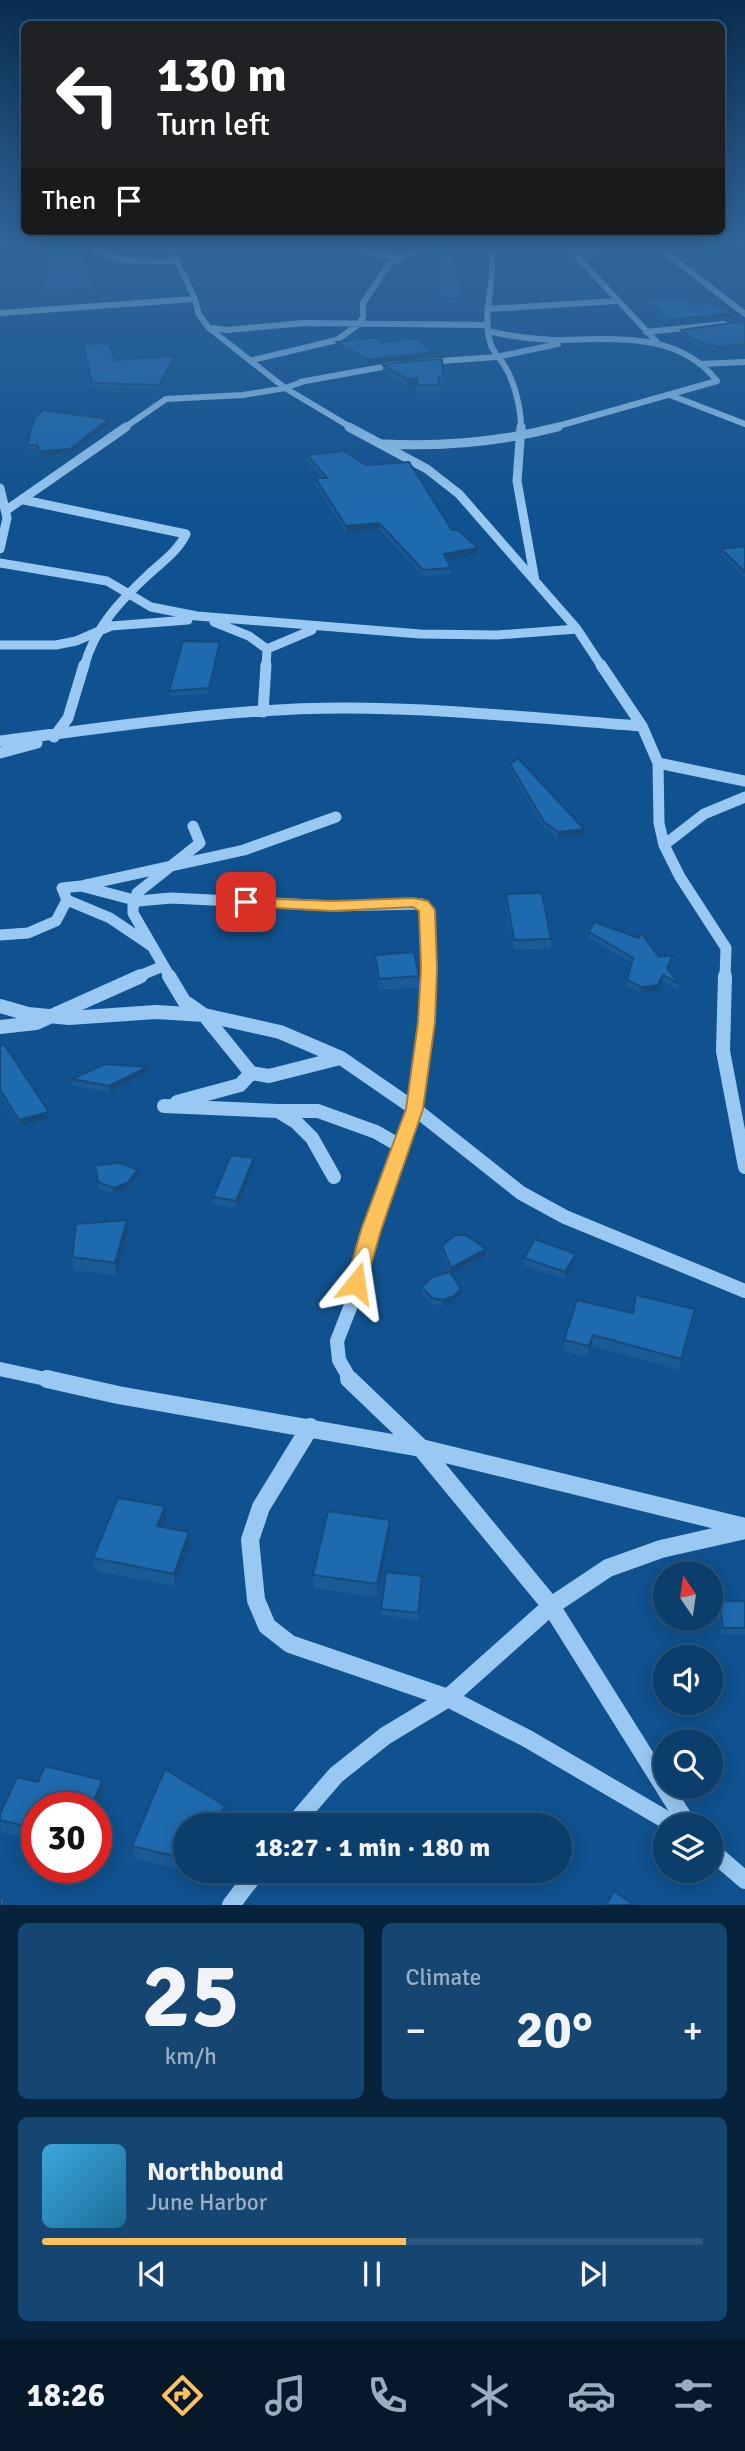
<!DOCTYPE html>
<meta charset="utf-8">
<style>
:root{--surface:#0c3e6b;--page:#154571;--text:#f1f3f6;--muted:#9aaec1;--line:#2c577e;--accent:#ffc25b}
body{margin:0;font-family:Signika,sans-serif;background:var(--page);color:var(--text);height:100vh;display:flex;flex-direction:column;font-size:26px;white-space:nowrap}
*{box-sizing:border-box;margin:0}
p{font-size:23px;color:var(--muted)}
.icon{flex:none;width:38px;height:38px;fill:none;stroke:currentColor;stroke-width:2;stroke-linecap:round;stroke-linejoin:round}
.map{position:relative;height:1905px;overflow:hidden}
.drawer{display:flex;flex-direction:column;gap:18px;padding:18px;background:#07223b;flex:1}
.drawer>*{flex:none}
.top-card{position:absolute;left:21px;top:21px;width:704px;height:214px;border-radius:10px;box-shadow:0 4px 18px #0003,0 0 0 2px var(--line);background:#202124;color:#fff;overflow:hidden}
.needle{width:46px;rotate:347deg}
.controls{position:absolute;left:653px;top:1561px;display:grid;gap:14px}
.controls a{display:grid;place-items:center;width:70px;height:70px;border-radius:50%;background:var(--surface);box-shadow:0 4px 18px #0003,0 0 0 2px var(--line);font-size:35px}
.speed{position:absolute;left:21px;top:1792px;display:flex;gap:14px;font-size:35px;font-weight:700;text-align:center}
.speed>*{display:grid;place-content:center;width:91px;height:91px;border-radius:50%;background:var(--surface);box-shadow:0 4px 18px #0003,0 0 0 2px var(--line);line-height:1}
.speed .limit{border:10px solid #d22;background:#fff;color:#111}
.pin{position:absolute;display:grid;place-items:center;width:60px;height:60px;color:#fff;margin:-30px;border-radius:14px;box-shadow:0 4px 10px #0006}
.me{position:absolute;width:77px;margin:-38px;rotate:15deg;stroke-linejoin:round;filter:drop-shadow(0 0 5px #0008)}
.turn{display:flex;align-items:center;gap:24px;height:147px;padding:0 21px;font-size:32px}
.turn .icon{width:91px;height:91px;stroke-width:2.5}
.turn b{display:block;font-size:49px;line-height:60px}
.then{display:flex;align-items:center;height:66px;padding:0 21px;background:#0003;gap:14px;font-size:26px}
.big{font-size:52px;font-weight:800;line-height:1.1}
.drawer .card{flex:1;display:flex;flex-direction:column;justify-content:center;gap:10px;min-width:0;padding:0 24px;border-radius:10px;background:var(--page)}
.drawer .dial{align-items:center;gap:0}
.dial b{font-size:91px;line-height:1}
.song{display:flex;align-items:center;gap:21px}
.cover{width:84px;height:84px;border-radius:10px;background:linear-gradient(135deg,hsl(200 70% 55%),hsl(200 70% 35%))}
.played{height:7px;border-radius:4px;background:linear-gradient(90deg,var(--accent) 55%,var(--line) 55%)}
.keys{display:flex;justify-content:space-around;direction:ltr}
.heat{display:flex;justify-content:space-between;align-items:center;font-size:38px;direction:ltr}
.drawer .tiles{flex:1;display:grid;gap:18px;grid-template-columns:1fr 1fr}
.card:last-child{grid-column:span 2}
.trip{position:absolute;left:173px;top:1813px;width:399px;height:70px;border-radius:35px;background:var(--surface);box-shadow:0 4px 18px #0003,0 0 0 2px var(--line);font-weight:800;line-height:70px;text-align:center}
.dock{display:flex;height:112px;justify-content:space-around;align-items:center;background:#05192b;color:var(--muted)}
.dock .icon{width:49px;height:49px}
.dock .active{color:var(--accent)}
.dock b{font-size:32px;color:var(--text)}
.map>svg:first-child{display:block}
</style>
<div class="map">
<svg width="745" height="1905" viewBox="0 0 745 1905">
<rect width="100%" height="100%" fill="#10528f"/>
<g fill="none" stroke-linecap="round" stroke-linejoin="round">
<path stroke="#99c9f2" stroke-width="6" d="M 88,244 C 113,265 145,261 176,261
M 169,244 L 195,299 L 199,315 L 209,328 L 285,388 L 352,428
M 331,244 L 399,258
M 490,244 C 498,277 481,310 490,342 C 492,351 499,357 504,365 C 515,382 521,409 521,428
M 565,244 L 657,342
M 657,246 L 745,314
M 573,252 L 717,244
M 487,309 L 617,301
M 0,313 L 195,299
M 213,328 L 227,330 L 304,323 L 487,325
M 488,331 C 509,336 530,339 552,340 C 609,340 677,329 717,381 L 551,428
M 646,332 L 724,324
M 253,360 L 337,340 L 359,324 L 363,317 L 363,303 L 389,264 L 426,245
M 427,362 L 496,357 L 558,344
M 700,364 L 745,362
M 300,382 L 399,364
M 670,395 L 745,424
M 124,428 L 166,399 L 243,395 L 285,388 L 305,381"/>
<path stroke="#99c9f2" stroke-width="9" d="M 349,427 L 427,469 L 459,494 L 577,629 L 602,667
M 521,427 L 517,481 L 535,581
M 383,444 C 442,447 500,442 558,427
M 0,488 L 7,518 L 0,549
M 24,500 L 186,534 C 178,551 162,562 149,574 C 119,602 95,627 84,667
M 8,509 L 126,427
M 0,563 L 107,581 L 151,607 L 197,616 L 420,634 L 497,635 L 577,629
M 214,622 L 249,636 L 267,649 L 266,667
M 0,645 L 56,645 L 76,641 L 111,626 L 188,620
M 267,649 L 312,630"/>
<path stroke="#99c9f2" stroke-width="11" d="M 601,665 L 642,726 L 658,763 L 659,823 L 664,845 L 680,877 L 726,948 L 725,977
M 263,712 L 266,665
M 54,737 L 68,718 L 84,665
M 0,741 C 114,727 229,708 344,708 C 444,708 543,719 642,726
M 0,753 L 37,743
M 658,763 L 745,781
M 664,845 L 704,814 L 745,797
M 85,885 L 244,850 L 336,817
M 0,935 L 28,933 L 56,921 L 67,900
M 150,945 L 110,918 L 67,900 L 62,888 L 81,886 L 138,901 L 171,898 L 333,906 L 422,904 L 427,910 L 428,977
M 137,977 L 163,966
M 170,977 L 133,913 L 133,905 L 138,901 L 137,893 L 200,843 L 193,826"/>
<path stroke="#99c9f2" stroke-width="14" d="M 169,976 L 184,1001 L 204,1015 L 280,1032 L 341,1058 L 415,1109 L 521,1193 L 565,1217 L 745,1291
M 725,976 L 723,1051 L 745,1167
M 0,1006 L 28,1014 L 69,1018 L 156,1012 L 204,1015 L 251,1073
M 0,1027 L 36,1023 L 141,976
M 177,1102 L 240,1085 L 251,1073 L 269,1076 L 340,1058
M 164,1106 L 278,1111 L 296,1122 L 312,1138 L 334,1177
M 281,1111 L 318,1111 L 376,1132 L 402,1147
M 0,1369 L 55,1381
M 351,1381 L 339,1360 L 337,1341 L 353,1300 L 359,1266 L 415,1109 L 426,1022 L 429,976"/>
<path stroke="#99c9f2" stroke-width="18" d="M 47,1379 L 118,1395 L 421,1448 L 745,1527
M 349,1379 L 421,1448 L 551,1606 L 688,1825
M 310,1427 L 261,1507 L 250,1540 L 256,1600 L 267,1626 L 290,1644 L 448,1698 L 528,1739 L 675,1825
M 293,1825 L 336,1775 L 385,1736 L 448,1698 L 551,1606 L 608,1568 L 661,1549 L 745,1530
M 710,1850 L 745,1880
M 231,1905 L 257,1871"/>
</g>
<path fill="#1a5b96" d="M 434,244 L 463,299 L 462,303 L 440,303 Z
M 607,252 L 644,254 L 644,258 L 611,259 L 607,256 Z
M 94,291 L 95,295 L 41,296 L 40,292 Z
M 645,300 L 694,305 L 734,317 L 669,324 L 645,303 Z
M 745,321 L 745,348 L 718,351 L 693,344 L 681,334 L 681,330 Z
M 337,342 L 383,342 L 434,356 L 368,364 L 338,346 Z
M 84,348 L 115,360 L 175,360 L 159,389 L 92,387 Z
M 383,365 L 443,377 L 443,385 L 439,385 L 439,393 L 417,393 L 417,386 L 407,387 L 383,373 Z
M 109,424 L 70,453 L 40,456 L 38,449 L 28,449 L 27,445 Z
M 307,455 L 452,530 L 478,548 L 478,554 L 447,559 L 451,568 L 451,574 L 423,576 L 379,529 L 346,532 L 315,484 L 315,478 L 322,478 L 308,461 Z
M 745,546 L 745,577 L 721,554 L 721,549 Z
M 220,647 L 209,694 L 169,696 L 169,691 Z
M 510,764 L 583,835 L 558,838 L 544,828 L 510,769 Z
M 506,894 L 551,939 L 551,949 L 514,950 L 505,904 Z
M 589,932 L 672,961 L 668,969 L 679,984 L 678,990 L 662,981 L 658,991 L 640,993 L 626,986 L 632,963 L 589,938 Z
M 375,955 L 419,976 L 419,988 L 379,990 L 375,967 Z
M 0,1046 L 49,1112 L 49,1118 L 20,1126 L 0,1095 Z
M 148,1067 L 148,1073 L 110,1092 L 73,1086 L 72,1079 Z
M 254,1158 L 254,1165 L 237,1208 L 213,1204 L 213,1197 Z
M 95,1165 L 138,1170 L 139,1176 L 127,1189 L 113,1194 L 98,1189 Z
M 127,1220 L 128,1233 L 117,1276 L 74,1270 L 72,1257 Z
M 442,1246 L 485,1256 L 451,1274 L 461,1295 L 453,1303 L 443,1306 L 432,1304 L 422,1294 L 422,1287 L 449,1272 L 442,1252 Z
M 576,1254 L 575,1260 L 565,1279 L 523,1265 L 524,1258 Z
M 695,1309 L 693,1319 L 679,1370 L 592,1346 L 588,1357 L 563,1351 L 564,1340 L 633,1313 Z
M 165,1506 L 166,1519 L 163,1527 L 189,1532 L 191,1544 L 175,1586 L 95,1571 L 93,1558 Z
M 390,1520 L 390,1533 L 377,1597 L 314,1588 L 313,1575 Z
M 422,1583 L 418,1620 L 381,1615 L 381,1609 Z
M 719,1601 L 745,1601 L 745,1634 L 722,1634 L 717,1607 Z
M 165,1769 L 225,1806 L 226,1819 L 222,1825 L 186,1825 L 186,1871 L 193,1871 L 192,1873 L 134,1858 L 132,1846 Z
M 38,1782 L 104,1793 L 96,1813 L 96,1808 L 37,1808 L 37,1841 L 1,1832 L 0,1814 Z"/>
<path fill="#154a7a" d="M 734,313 L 734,317 L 669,324 L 669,320 Z
M 745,344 L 745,348 L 718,351 L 718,347 Z
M 434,352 L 434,356 L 368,364 L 368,360 Z
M 175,356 L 175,360 L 159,389 L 159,385 Z
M 417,378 L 417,386 L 407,387 L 407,379 Z
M 109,419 L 109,424 L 70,453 L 40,456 L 40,451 Z
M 379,523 L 379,529 L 346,532 L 346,526 Z
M 478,548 L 478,554 L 444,560 L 444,554 Z
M 220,642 L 220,647 L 209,694 L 209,688 Z
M 584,829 L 583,835 L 558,838 L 558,832 Z
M 663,975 L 662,981 L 658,991 L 640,993 L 641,987 Z
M 148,1067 L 148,1073 L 110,1092 L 109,1086 Z
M 49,1112 L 49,1118 L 20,1126 L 19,1120 Z
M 254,1158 L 254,1165 L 237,1208 L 236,1201 Z
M 138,1170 L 139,1176 L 127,1189 L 113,1194 L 113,1188 Z
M 127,1220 L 128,1233 L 117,1276 L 115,1263 Z
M 486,1249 L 485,1256 L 450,1275 L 451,1268 Z
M 576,1254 L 575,1260 L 565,1279 L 565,1272 Z
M 461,1289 L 461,1295 L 453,1303 L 443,1306 L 443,1300 Z
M 695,1309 L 693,1319 L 679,1370 L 681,1359 Z
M 593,1335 L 592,1346 L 588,1357 L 589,1346 Z
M 165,1506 L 166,1519 L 158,1539 L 157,1526 Z
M 390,1520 L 390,1533 L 377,1597 L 377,1584 Z
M 189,1532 L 191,1544 L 175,1586 L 174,1574 Z
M 102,1780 L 104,1793 L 96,1813 L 96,1808 L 91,1808 Z
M 225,1806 L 226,1819 L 222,1825 L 213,1825 Z"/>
<path fill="#1e6aae" stroke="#154a7a" stroke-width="2" d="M 52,244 L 75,244 L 88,267 L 94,291 L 40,292 Z
M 435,244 L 451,244 L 463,299 L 440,299 Z
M 640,250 L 644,254 L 611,256 L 607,252 Z
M 685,297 L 694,305 L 712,302 L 734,313 L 669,320 L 645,300 Z
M 745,321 L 745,344 L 718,347 L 693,340 L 681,330 Z
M 376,337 L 383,342 L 417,338 L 434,352 L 368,360 L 337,342 Z
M 108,343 L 115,360 L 175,356 L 159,385 L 92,383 L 83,344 Z
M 442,359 L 443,377 L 438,377 L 439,385 L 418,385 L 417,378 L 407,379 L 383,365 L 400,362 Z
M 43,410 L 109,419 L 70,449 L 40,451 L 37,445 L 27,445 L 34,419 Z
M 344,451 L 366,465 L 409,462 L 452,530 L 458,530 L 478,548 L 444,554 L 451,568 L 423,570 L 379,523 L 346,526 L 315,478 L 327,478 L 307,455 Z
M 745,546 L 745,572 L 721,549 Z
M 183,641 L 220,642 L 209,688 L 169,691 Z
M 518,758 L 584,829 L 558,832 L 544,822 L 510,764 Z
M 542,893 L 551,939 L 514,940 L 506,894 Z
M 594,922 L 639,938 L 641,933 L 659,957 L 673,955 L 667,968 L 679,984 L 663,975 L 658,985 L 641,987 L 627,980 L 633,958 L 589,932 Z
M 414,952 L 419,976 L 379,979 L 375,955 Z
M 4,1044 L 49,1112 L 19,1120 L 0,1090 L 0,1046 Z
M 105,1064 L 148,1067 L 109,1086 L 72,1079 Z
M 231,1155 L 254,1158 L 236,1201 L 213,1197 Z
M 121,1163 L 138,1170 L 127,1183 L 113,1188 L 98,1182 L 95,1165 Z
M 127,1220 L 115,1263 L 72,1257 L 76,1224 Z
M 455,1235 L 466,1235 L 486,1249 L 451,1268 L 442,1246 Z
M 535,1239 L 576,1254 L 565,1272 L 524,1258 Z
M 450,1272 L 461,1289 L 454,1296 L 443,1300 L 432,1298 L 422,1287 L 432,1277 Z
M 636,1295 L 695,1309 L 681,1359 L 593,1335 L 589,1346 L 564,1340 L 577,1300 L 633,1313 Z
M 118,1498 L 165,1506 L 157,1526 L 189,1532 L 174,1574 L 93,1558 Z
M 328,1511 L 390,1520 L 377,1584 L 313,1575 Z
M 386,1572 L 422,1576 L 418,1613 L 381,1609 Z
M 719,1601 L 745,1601 L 745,1628 L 723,1628 Z
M 45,1766 L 102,1780 L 91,1808 L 37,1808 L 37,1829 L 0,1820 L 0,1814 L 17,1777 L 38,1782 Z
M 165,1769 L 225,1806 L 213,1825 L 186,1825 L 186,1859 L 132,1846 Z
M 614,1891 L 634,1905 L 606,1905 Z
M 0,1897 L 5,1899 L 3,1905 L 0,1905 Z"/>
<linearGradient id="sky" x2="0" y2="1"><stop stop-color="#092d4f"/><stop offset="0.48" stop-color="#31669b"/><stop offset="1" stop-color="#31669b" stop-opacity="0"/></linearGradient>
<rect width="745" height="511" fill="url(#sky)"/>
<path fill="#ffc25b" stroke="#a67e3b" stroke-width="2" d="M 246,898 L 333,901 L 413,898 L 428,901 L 435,910 L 437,968 L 435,1022 L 423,1109 L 381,1230 L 366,1283 L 363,1289 L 356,1291 L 349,1289 L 346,1283 L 361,1230 L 406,1109 L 418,1022 L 421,968 L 419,911 L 413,907 L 333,911 L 241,906 L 239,902 L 241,899 Z"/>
</svg>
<div class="controls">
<a><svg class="needle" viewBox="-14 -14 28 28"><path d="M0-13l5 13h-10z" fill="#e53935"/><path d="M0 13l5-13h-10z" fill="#9aaec1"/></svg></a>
<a><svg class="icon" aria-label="sound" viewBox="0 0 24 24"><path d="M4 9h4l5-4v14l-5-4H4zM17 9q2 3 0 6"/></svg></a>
<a><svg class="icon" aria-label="search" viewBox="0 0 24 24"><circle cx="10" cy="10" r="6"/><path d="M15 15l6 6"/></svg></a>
<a><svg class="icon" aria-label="layers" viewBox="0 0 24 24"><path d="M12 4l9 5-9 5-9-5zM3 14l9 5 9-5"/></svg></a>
</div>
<div class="speed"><div class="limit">30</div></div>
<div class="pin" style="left:246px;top:902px;background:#d93025"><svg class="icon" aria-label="arrive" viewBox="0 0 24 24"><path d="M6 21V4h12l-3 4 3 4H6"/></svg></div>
<svg class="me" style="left:356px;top:1283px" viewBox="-20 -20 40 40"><path d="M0-17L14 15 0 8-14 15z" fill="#ffc25b" stroke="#fff" stroke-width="4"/></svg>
<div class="trip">18:27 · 1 min · 180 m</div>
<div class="top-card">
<div class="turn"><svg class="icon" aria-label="left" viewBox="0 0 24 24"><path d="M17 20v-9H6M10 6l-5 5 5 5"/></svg><div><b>130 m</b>Turn left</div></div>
<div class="then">Then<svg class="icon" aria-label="arrive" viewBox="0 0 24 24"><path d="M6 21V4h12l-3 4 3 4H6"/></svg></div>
</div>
</div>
<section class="drawer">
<div class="tiles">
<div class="card dial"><b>25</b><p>km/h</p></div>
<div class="card"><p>Climate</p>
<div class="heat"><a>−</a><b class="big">20°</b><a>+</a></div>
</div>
<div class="card">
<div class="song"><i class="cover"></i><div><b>Northbound</b><p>June Harbor</p></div></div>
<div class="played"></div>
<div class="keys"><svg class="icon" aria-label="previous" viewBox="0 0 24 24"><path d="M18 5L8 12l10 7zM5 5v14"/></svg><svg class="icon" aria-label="pause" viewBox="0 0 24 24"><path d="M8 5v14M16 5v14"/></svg><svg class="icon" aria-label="next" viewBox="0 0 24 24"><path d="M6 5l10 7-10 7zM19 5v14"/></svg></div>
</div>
</div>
</section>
<nav class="dock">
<b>18:26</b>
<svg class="icon active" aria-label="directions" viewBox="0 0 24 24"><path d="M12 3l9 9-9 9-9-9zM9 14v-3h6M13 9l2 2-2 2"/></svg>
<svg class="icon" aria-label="music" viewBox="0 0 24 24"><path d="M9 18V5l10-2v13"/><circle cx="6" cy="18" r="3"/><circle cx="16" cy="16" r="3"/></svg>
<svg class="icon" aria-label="phone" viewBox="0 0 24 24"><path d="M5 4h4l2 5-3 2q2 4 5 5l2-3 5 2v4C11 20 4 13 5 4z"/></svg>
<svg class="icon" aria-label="climate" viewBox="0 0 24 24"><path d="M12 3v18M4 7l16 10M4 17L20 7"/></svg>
<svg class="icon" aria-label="car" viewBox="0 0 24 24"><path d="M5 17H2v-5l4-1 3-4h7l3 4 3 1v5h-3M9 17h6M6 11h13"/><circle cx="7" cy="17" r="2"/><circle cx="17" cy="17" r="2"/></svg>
<svg class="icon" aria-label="filters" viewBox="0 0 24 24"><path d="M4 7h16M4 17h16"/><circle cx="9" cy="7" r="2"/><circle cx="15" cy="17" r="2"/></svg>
</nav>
